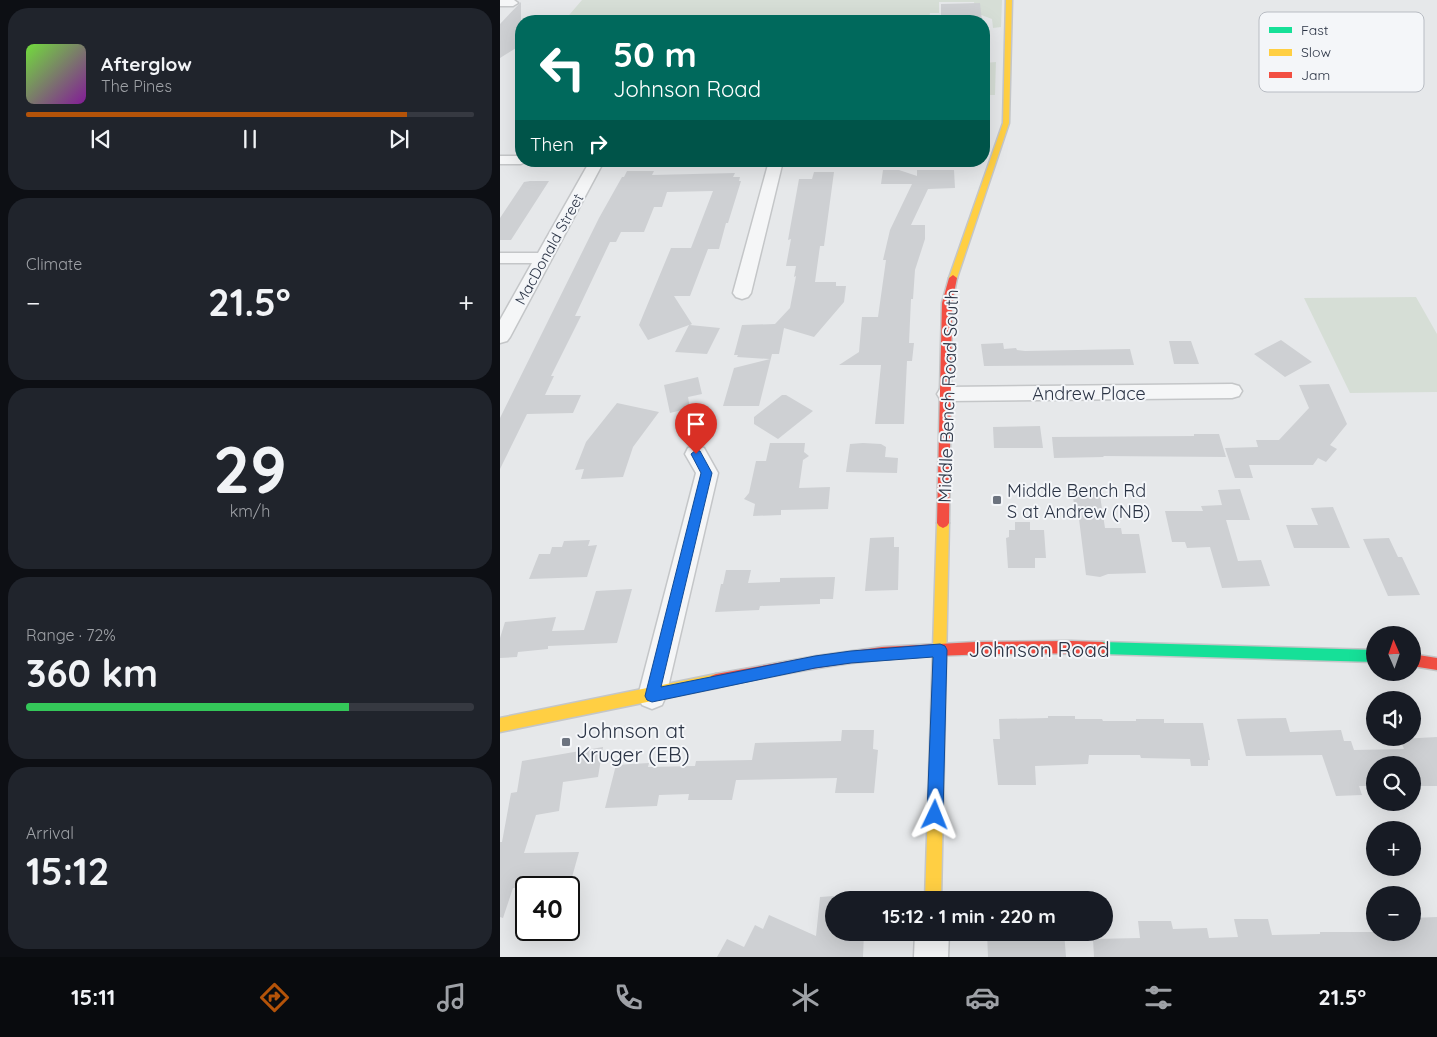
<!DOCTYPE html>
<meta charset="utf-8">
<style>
:root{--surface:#171b24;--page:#20242c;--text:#f1f3f6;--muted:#9ea1a6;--line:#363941;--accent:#b45309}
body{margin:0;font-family:Quicksand,sans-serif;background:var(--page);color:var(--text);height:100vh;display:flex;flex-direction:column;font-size:19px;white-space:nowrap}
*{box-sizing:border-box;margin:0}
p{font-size:16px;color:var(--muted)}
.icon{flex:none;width:28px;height:28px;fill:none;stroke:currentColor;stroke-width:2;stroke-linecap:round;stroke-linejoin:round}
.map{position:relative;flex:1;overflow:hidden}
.sheet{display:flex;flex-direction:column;gap:8px;padding:8px;background:#0d0f14;width:500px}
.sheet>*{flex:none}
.guide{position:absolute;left:15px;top:15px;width:475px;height:152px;border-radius:20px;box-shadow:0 5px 20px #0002;background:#00695c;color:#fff;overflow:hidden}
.needle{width:32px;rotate:358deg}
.controls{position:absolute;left:866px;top:626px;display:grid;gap:10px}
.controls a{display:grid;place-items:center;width:55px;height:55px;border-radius:50%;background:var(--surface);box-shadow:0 5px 20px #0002;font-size:25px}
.speed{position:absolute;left:15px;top:876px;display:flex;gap:10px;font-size:25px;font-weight:700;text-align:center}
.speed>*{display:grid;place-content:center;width:65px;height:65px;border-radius:50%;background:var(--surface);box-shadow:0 5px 20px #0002;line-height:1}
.speed .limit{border:2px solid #111;border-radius:8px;background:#fff;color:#111}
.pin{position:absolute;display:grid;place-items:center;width:42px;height:42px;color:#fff;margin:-51px -21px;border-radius:50% 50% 50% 0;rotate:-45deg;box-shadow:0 0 5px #0007}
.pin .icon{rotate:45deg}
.me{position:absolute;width:55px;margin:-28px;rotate:2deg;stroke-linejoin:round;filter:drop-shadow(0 0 4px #0008)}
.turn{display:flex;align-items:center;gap:18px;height:105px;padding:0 15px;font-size:22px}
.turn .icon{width:65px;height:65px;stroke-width:2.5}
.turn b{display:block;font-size:35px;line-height:42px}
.then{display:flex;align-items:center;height:48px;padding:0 15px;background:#0003;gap:10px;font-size:19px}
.big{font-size:38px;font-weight:700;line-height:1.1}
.sheet .card{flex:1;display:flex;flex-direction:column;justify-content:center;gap:8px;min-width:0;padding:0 18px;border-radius:20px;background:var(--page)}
.sheet .dial{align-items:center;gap:0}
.dial b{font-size:65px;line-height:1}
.song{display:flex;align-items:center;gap:15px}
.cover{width:60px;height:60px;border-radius:8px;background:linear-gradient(135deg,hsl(100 70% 55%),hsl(290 70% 35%))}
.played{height:5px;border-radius:2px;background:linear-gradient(90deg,var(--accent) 85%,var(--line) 85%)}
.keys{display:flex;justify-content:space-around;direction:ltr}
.heat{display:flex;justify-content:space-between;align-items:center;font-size:28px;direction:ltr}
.charge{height:8px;border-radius:4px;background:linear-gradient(90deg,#34c759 72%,var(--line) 0)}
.trip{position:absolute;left:325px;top:891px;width:288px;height:50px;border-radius:25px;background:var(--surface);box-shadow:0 5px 20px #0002;font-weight:700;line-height:50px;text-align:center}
.menu{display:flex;height:80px;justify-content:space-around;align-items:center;background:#090b0e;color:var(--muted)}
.menu .icon{width:35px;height:35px}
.menu .current{color:var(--accent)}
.menu b{font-size:22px;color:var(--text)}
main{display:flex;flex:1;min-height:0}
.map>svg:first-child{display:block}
</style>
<main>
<section class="sheet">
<div class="card">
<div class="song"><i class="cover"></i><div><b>Afterglow</b><p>The Pines</p></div></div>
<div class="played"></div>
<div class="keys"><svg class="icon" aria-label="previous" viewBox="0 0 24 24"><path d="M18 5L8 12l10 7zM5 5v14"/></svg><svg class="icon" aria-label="pause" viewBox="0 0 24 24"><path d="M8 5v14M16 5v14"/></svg><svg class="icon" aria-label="next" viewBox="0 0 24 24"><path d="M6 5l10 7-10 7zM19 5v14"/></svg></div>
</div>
<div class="card"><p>Climate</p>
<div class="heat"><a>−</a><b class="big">21.5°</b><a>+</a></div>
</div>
<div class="card dial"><b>29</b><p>km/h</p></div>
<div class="card"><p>Range · 72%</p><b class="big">360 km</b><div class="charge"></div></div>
<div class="card"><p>Arrival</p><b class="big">15:12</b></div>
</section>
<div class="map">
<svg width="937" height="957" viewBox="0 0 937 957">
<rect width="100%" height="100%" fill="#e6e8ea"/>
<path fill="#d6ded6" d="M 82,0 L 502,0 L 501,27 L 493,28 L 492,19 L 476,13 L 474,2 L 439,2 L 439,13 L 430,13 L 429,20 L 426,21 L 64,21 Z
M 496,62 L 495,95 L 485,95 L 484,63 Z
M 916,297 L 937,334 L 937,392 L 850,393 L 804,298 Z"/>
<path fill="#ced0d3" d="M 21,2 L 21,45 L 0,58 L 0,24 Z
M 480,3 L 482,21 L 441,21 L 441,4 Z
M 383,170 L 399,170 L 417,176 L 417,170 L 454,170 L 455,188 L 428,189 L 411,225 L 425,225 L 425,239 L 415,270 L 413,299 L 411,299 L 409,343 L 414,343 L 412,361 L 407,361 L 404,424 L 375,424 L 381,365 L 339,365 L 359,352 L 362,317 L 378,317 L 386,260 L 383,260 L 390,230 L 412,184 L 381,184 Z
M 127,171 L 154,171 L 152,175 L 235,173 L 233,177 L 240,177 L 239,181 L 241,181 L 228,223 L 226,223 L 219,249 L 208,249 L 190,296 L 174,296 L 192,324 L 190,325 L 220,328 L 207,354 L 175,352 L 189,325 L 148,340 L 139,325 L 171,248 L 191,248 L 213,191 L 167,192 L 162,207 L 154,207 L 144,232 L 121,232 L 116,242 L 110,242 L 75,316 L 81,316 L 51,376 L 54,376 L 45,395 L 81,395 L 73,413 L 27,414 L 0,469 L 0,418 L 99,218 L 122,177 L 124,177 Z
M 314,172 L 334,172 L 324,246 L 320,246 L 315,282 L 336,282 L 336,286 L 346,286 L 344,302 L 314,337 L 284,328 L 279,354 L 272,354 L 259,406 L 223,406 L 234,368 L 270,359 L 237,357 L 238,355 L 234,355 L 242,325 L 275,324 L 290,308 L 296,276 L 294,277 L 296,266 L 286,266 L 291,239 L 288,240 L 299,179 L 312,179 Z
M 30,181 L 49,181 L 11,240 L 0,240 L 0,218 L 24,182 Z
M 781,340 L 812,362 L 785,377 L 754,354 Z
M 669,341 L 691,341 L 699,364 L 674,364 Z
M 503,343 L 504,349 L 516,348 L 517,350 L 525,351 L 630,349 L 634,365 L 484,366 L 481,344 Z
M 198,377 L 202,394 L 188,397 L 190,408 L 170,413 L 164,385 Z
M 829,384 L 847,424 L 830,445 L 837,449 L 826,462 L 818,458 L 813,465 L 749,465 L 753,478 L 735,478 L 725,448 L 758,447 L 756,440 L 779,440 L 809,408 L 799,385 Z
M 282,395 L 286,395 L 313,411 L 278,439 L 254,424 L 254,417 Z
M 117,403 L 159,412 L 133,447 L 123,477 L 81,479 L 84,469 L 75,470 L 86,442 Z
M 540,426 L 543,448 L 494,448 L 493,427 Z
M 694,434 L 719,434 L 726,457 L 603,456 L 604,457 L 554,458 L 552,437 L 694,436 Z
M 270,443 L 305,443 L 304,452 L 309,456 L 303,460 L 299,488 L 330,487 L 328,509 L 281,510 L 281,515 L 253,516 L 255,504 L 244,499 L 249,493 L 256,461 L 266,461 Z
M 363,443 L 381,444 L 386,447 L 385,457 L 398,458 L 397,473 L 346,472 L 350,444 Z
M 599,489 L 605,528 L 621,528 L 622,534 L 639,534 L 646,573 L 608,574 L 600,577 L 586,575 L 578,511 L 575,511 L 572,490 Z
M 740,489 L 750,520 L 726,520 L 738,561 L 761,560 L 770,586 L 722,588 L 710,547 L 687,548 L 685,542 L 672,542 L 665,511 L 703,511 L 701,506 L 722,505 L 718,490 Z
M 833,507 L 850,548 L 794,548 L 786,525 L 818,525 L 811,508 Z
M 515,522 L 530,522 L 530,530 L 544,530 L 546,558 L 535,558 L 535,568 L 508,568 L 506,538 L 509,537 L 509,530 L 515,530 Z
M 394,537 L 394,547 L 399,547 L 398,590 L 365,591 L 370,538 Z
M 889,538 L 898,557 L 902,557 L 920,595 L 888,596 L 863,539 Z
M 90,540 L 88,546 L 97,545 L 87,577 L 29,579 L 39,554 L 50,554 L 52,547 L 62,547 L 64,541 Z
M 226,570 L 251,570 L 248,583 L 280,582 L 280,578 L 335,577 L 333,599 L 320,599 L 320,604 L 260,606 L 259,610 L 215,612 L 221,584 L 223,584 Z
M 132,589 L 117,643 L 48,646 L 48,649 L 18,652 L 17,657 L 0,658 L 0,638 L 5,622 L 56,617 L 52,631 L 84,630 L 96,591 Z
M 548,716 L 575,716 L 575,719 L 602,719 L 603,721 L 636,721 L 636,719 L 664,719 L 664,723 L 703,723 L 710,760 L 708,760 L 708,766 L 691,766 L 690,759 L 641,758 L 640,755 L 589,755 L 588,764 L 535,766 L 536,785 L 498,785 L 493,739 L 500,739 L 499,719 L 548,718 Z
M 786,718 L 790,732 L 841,730 L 844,741 L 851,741 L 854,750 L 904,749 L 900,739 L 937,737 L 937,786 L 919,786 L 912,771 L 912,765 L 875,765 L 875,786 L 859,786 L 862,795 L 836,796 L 822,755 L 746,756 L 737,719 Z
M 342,730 L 374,730 L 373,749 L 378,750 L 374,793 L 335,793 L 337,778 L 236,780 L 232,800 L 188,800 L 189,794 L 159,795 L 157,806 L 105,808 L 116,765 L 149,763 L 148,767 L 195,766 L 196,761 L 252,760 L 255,743 L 341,741 Z
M 103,747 L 98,777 L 63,782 L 59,811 L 36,815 L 24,853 L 79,852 L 69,888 L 13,888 L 3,918 L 0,917 L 0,842 L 2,842 L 11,793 L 17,792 L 22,761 Z
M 334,896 L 334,932 L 364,932 L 363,957 L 217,957 L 227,939 L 244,947 L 255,925 L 263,929 L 269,915 L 316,936 L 320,897 Z
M 937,917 L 937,957 L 594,957 L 593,939 L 640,938 L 638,921 L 671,921 L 673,929 L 707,928 L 709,938 L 738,937 L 734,919 L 768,919 L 772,935 L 820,934 L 820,932 L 912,932 L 912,918 Z
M 487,932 L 564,932 L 566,957 L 488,957 Z"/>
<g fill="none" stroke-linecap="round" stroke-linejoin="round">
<defs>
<path id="street" d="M 0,0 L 14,0 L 18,3 L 13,6 L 0,6 Z
M 0,156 L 21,156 L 21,161 L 27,161 L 21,164 L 0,164 Z
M 90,161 L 104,161 L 10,337 L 7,341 L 0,343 L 0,320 L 32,263 L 0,263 L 0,253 L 38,253 Z
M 269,161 L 283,161 L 251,293 L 248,297 L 242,299 L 236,297 L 233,293 Z
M 732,384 L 739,386 L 742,391 L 739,396 L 732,398 L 447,401 L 440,399 L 437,394 L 440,389 L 447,387 Z
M 196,446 L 204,448 L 218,473 L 166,696 L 162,705 L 152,709 L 142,705 L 138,696 L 196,473 L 185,454 L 188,448 Z
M 415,932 L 449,932 L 448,957 L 414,957 Z"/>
<path id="fast" d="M 602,642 L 875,650 L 875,662 L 602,654 L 597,652 L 595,648 L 597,644 Z"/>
<path id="slow" d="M 506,0 L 512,0 L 509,123 L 457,278 L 453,281 L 449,278 L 503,123 Z
M 443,518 L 447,520 L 449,523 L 441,900 L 425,900 L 437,523 L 439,520 Z
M 216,674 L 221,676 L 223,681 L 221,686 L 216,688 L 0,732 L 0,718 Z"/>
<path id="jam" d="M 453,275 L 457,278 L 452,303 L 449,523 L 447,526 L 443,528 L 439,526 L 437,523 L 442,303 L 449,278 Z
M 571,641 L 602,642 L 607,644 L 609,648 L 607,652 L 602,654 C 518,653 434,653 351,663 C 306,669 261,678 216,688 L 211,686 L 209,681 L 211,676 L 216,674 L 317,656 L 382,647 L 476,642 Z
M 912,654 L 937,658 L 937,670 L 912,666 Z"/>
</defs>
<use href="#street" stroke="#c4c6c8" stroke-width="3"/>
<use href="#fast" stroke="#c4c6c8" stroke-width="3"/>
<use href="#slow" stroke="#c4c6c8" stroke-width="3"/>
<use href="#jam" stroke="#c4c6c8" stroke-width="3"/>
<use href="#street" fill="#f5f6f7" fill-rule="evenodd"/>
<use href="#fast" fill="#16e098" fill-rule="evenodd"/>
<use href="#slow" fill="#ffcf43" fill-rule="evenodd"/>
<use href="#jam" fill="#f24e42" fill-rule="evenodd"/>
</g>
<path fill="#1a73e8" stroke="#114b97" d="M 196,450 L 200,451 L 212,473 L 161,687 L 315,656 L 351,651 L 440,644 L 445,646 L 447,650 L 443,815 L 440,820 L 435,823 L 429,820 L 427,815 L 433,657 L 351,663 L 315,668 L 152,702 L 147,700 L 145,696 L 201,473 L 191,454 Z"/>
<g fill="#6c737f" stroke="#f4f6f9" stroke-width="2">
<rect x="492" y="495" width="10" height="10" rx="2.5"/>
<rect x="61" y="737" width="10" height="10" rx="2.5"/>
</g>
<g text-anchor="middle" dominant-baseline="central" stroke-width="4" stroke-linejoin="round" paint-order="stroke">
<g font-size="15" fill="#2b3445" stroke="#f4f6f9">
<text transform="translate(49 249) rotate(-61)">MacDonald Street</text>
</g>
<g font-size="18" fill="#2b3445" stroke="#f4f6f9">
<text x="589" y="393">Andrew Place</text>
<text transform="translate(448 396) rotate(-88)">Middle Bench Road South</text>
</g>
<g font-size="18" fill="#2b3445" stroke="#f4f6f9" text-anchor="start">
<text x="507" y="490">Middle Bench Rd<tspan x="507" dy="21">S at Andrew (NB)</tspan></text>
</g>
<g font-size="21" fill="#2b3445" stroke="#f4f6f9">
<text x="539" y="649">Johnson Road</text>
</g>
<g font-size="21" fill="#2b3445" stroke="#f4f6f9" text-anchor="start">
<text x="76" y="730">Johnson at<tspan x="76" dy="24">Kruger (EB)</tspan></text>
</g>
</g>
<rect x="759" y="12" width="165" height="80" rx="8" fill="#f4f6f9" stroke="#b8bcc3" stroke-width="1"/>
<rect x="769" y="27" width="23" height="6" fill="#16e098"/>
<rect x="769" y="49" width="23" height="7" fill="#ffcf43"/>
<rect x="769" y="72" width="23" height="6" fill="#f24e42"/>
<g font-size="14" fill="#2b3445">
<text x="801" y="35">Fast</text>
<text x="801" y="57">Slow</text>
<text x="801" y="80">Jam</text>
</g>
</svg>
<div class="controls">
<a><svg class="needle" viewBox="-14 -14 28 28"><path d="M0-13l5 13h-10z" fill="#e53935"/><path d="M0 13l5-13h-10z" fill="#9ea1a6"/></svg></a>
<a><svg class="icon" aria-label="sound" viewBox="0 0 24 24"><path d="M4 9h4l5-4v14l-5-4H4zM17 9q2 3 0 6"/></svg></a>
<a><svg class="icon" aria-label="search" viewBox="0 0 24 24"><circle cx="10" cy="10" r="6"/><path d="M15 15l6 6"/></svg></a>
<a>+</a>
<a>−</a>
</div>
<div class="speed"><div class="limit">40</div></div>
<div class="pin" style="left:196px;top:454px;background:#d93025"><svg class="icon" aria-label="arrive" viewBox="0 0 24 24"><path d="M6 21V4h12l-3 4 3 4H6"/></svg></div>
<svg class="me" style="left:435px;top:815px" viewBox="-20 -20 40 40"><path d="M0-17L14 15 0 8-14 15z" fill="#1a73e8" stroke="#fff" stroke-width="4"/></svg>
<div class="trip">15:12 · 1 min · 220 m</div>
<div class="guide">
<div class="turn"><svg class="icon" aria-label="left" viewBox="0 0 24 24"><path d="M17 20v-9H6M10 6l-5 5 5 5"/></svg><div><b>50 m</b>Johnson Road</div></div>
<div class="then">Then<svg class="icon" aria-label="right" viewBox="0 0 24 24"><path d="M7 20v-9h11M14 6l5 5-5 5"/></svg></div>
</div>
</div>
</main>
<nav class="menu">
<b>15:11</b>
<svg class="icon current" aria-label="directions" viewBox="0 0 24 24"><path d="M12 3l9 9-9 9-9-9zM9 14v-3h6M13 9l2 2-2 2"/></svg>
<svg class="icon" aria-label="music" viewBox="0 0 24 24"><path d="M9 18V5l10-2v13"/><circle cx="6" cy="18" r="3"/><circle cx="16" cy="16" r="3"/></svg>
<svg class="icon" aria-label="phone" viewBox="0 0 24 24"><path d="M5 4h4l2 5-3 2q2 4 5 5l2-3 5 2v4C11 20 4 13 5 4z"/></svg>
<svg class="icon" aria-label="climate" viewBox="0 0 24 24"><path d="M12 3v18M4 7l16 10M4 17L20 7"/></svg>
<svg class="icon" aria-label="car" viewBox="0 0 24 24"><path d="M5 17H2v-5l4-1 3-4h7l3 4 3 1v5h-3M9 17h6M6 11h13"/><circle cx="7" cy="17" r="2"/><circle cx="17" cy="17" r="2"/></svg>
<svg class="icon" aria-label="filters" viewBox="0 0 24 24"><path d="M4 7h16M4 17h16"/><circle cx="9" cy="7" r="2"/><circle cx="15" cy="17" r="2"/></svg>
<b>21.5°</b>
</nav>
